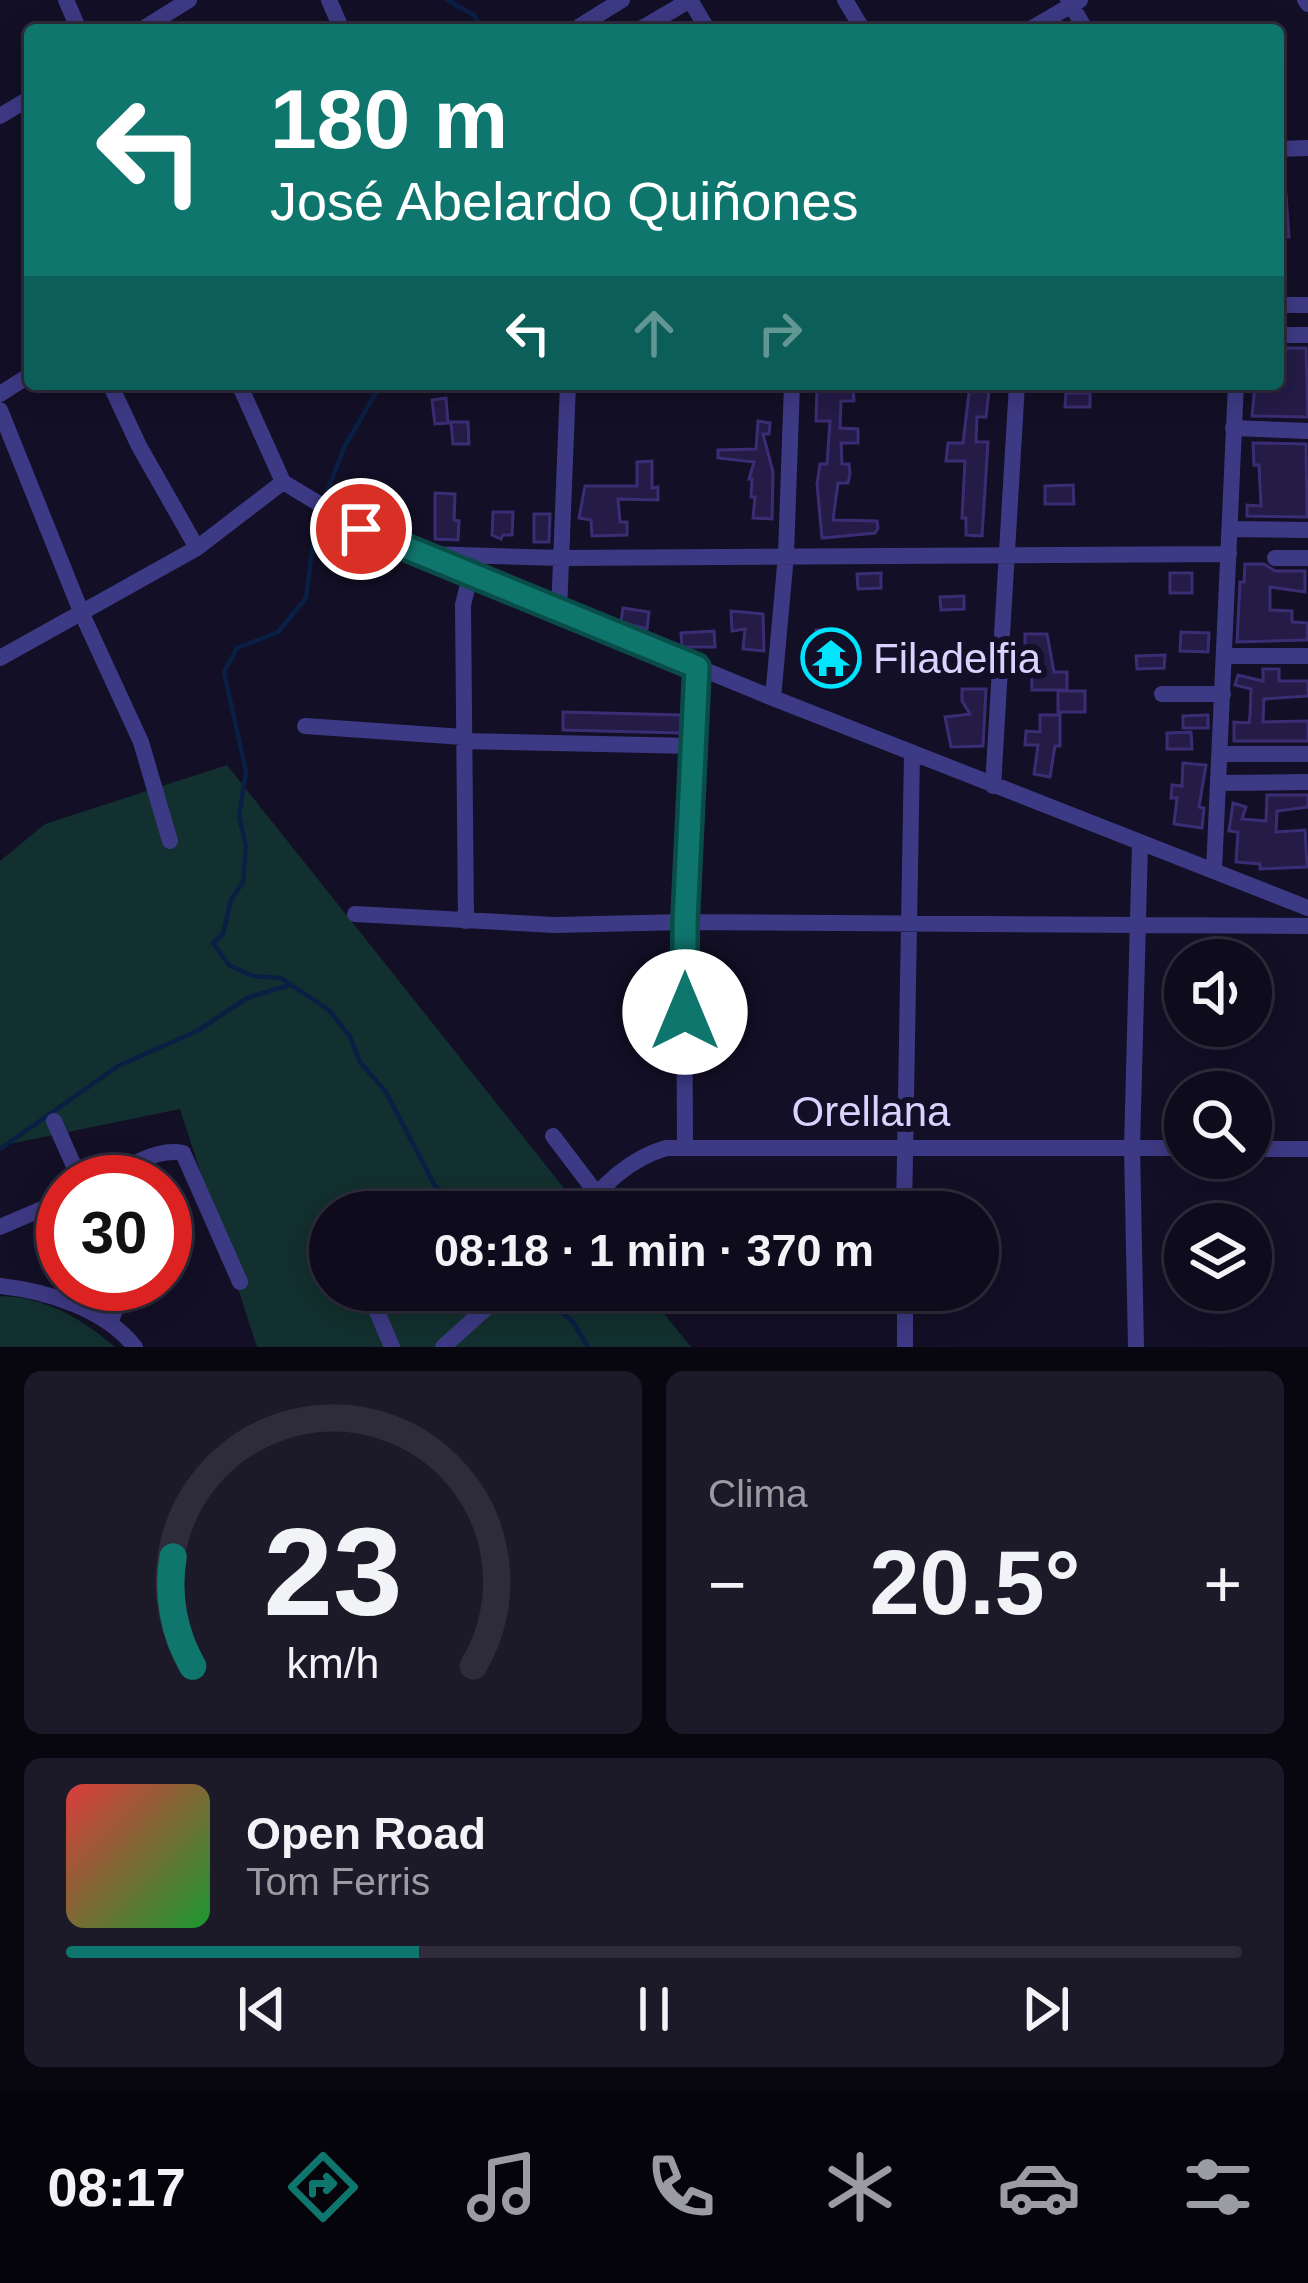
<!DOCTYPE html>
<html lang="es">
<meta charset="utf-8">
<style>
:root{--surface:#0e0b1c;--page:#1c1929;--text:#f1f3f6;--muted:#9b9ba3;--line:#2e2b3b;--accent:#0f766e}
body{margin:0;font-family:Helvetica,sans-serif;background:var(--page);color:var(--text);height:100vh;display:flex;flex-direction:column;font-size:45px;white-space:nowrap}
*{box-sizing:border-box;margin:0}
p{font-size:39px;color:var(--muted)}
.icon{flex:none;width:66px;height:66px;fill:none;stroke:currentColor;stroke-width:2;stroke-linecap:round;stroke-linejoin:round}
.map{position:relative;height:1347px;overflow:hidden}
.sheet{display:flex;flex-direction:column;gap:24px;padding:24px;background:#08060f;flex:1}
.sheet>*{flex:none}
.top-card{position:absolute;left:24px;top:24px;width:1260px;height:366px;border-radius:12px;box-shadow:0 6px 30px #0003,0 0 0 3px var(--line);background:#0f766e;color:#fff;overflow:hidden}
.controls{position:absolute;left:1164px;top:939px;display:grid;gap:24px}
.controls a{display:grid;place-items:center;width:108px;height:108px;border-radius:50%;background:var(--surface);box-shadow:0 6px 30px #0003,0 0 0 3px var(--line);font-size:60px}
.speed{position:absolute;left:36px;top:1155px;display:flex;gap:24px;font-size:60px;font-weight:700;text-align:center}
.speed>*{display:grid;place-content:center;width:156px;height:156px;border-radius:50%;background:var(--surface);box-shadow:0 6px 30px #0003,0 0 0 3px var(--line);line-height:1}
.speed .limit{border:18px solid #d22;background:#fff;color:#111}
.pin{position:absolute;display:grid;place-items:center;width:102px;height:102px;color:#fff;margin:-51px;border:6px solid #fff;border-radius:50%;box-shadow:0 3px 12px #0007}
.me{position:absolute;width:132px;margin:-66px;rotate:0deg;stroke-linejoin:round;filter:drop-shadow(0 0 9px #0008)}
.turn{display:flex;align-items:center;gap:42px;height:252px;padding:0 48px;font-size:54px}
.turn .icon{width:156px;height:156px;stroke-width:2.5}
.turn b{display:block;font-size:84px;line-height:102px}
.lanes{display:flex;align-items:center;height:114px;padding:0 48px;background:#0003;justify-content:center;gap:60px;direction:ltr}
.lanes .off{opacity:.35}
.big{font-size:90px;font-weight:600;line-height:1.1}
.sheet .card{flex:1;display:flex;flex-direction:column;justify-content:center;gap:18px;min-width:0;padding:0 42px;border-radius:18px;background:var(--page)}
.sheet .dial{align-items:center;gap:0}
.dial svg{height:312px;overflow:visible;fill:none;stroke:var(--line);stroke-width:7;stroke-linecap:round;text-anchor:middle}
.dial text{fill:var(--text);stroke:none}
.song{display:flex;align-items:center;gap:36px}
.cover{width:144px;height:144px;border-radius:18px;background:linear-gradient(135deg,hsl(0 70% 55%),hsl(130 70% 35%))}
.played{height:12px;border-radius:6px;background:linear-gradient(90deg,var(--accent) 30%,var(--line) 30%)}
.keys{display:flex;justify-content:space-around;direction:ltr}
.heat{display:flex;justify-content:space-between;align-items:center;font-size:66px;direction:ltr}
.sheet .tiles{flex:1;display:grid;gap:24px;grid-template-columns:1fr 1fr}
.card:last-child{grid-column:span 2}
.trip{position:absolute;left:309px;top:1191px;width:690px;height:120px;border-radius:60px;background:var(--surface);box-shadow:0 6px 30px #0003,0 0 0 3px var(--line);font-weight:600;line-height:120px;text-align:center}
.dock{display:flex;height:192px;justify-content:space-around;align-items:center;background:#06040b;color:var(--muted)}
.dock .icon{width:84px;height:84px}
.dock .selected{color:var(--accent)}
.dock b{font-size:54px;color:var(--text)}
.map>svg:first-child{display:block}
</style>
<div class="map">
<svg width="1308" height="1347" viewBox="0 0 1308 1347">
<rect width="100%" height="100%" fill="#130f26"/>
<path fill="#12302f" d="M 227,765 L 583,1212 L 330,1212 L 330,1290 L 645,1290 L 691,1347 L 257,1347 L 180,1109 L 0,1146 L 0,861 L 45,824 Z
M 0,1296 C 46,1297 81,1318 115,1347 L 0,1347 Z"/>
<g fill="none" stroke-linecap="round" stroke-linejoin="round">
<path stroke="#0a1f44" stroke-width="4.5" d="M 447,0 L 474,15 L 483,30
M 381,384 L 345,446 L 316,519 L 306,598 L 278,632 L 237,648 L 224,672 L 246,772 L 239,816 L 246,846 L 243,882 L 231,900 L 223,934 L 213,943 L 229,965 L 252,976 L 281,978 L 329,1010 L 350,1037 L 360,1062 L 386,1092 L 435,1186 L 471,1212
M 0,1149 L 118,1066 L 197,1031 L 247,998 L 290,985
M 535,1290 L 573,1322 L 588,1347"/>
</g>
<path fill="#241b47" stroke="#3b2d73" stroke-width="3" d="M 1278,195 L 1286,195 L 1289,237 L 1278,237 Z
M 1278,348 L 1306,348 L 1308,417 L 1252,416 L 1255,384 L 1278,384 Z
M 970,384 L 988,384 L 989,391 L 986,417 L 977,417 L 976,442 L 988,442 L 982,536 L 966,535 L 966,518 L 962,518 L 965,461 L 946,461 L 948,443 L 963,443 Z
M 853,387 L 854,401 L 841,401 L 840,428 L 858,429 L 858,443 L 841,443 L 842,464 L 849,464 L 850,474 L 848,483 L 838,483 L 833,520 L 877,521 L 878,528 L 875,533 L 822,538 L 817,484 L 820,464 L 827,464 L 830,421 L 816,421 L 817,388 Z
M 1066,393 L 1090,393 L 1090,407 L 1065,407 Z
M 446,398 L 448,423 L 435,424 L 432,400 Z
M 758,421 L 770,423 L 769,434 L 763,434 L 773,472 L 772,519 L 753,518 L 755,497 L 751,497 L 752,479 L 749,479 L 754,462 L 718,458 L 718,450 L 756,449 Z
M 451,422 L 468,422 L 469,444 L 453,444 Z
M 1253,443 L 1306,444 L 1307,517 L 1247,516 L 1247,505 L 1261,506 L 1259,465 L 1254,465 Z
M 652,461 L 652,488 L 658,487 L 658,500 L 618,499 L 620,522 L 627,522 L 627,535 L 592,536 L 591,520 L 579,518 L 585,486 L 637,486 L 637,462 Z
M 1073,485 L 1074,504 L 1045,504 L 1045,486 Z
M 435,493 L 455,494 L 454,520 L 459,521 L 458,540 L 435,539 Z
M 493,512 L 513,512 L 512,535 L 503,535 L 501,539 L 492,535 Z
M 534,514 L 550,514 L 549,542 L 534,542 Z
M 1245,564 L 1264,564 L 1275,571 L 1305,571 L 1305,592 L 1270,587 L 1270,610 L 1292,611 L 1292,622 L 1308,623 L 1307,640 L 1237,642 L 1240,582 L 1244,582 Z
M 881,573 L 881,588 L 858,589 L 857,574 Z
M 1170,573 L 1192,573 L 1192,593 L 1170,593 Z
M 964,596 L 964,609 L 941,610 L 940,597 Z
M 623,608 L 649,612 L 647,629 L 621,622 Z
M 731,611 L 763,614 L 764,651 L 743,649 L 745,629 L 732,631 Z
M 816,630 L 831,630 L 831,650 L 858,651 L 861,663 L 857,672 L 806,670 L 807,650 L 816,650 Z
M 714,631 L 715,647 L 682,647 L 681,633 Z
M 1181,632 L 1209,633 L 1208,652 L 1180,651 Z
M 1025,634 L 1047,634 L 1054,672 L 1067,672 L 1067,690 L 1032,690 L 1031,648 L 1025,648 Z
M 1165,655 L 1164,668 L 1137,669 L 1136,656 Z
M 1263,669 L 1279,669 L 1279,681 L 1308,681 L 1308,696 L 1264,699 L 1263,722 L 1308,721 L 1308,741 L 1234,741 L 1234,722 L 1249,723 L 1250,716 L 1251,689 L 1235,685 L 1238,675 L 1263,681 Z
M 962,689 L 986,689 L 983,746 L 951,747 L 945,717 L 970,714 L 962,701 Z
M 1058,691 L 1085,691 L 1085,712 L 1058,712 Z
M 563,712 L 681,715 L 681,733 L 563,730 Z
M 1040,715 L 1060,715 L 1060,746 L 1055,746 L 1050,777 L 1034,774 L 1038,745 L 1025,745 L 1026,731 L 1040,732 Z
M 1208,715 L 1208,728 L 1183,728 L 1183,716 Z
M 1191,732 L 1192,749 L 1167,749 L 1167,733 Z
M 1183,763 L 1206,765 L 1199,807 L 1204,808 L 1202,828 L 1174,824 L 1177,798 L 1171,798 L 1172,785 L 1182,786 Z
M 1267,795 L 1308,795 L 1308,807 L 1277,811 L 1276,832 L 1305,830 L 1307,867 L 1260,869 L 1260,864 L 1236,862 L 1238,832 L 1229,831 L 1233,803 L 1246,807 L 1242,819 L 1266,821 Z"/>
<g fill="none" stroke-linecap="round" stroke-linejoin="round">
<path stroke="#3d3a85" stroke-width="16" d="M 66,0 L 79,30
M 329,0 L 342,30
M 845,0 L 863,30
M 1068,0 L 1086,30
M 1305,0 L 1308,4
M 580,26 L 622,0
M 141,30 L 189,0
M 639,30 L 690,0 L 708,30
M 1029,30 L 1080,0
M 0,116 L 30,98
M 1278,149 L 1308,148
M 1278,305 L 1308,305
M 1278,335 L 1308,335
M 110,384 L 139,446 L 197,548
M 239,384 L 283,482 L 361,529 L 773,698 L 1308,908
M 0,394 L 30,375
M 0,410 L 82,614 L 141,742 L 170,841
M 1233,428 L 1308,431
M 1230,529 L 1308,530
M 426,554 L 561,558 L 1229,554
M 1275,558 L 1308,558
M 559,612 L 568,384
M 1225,656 L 1308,656
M 0,658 L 197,548 L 283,482
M 1162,694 L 1223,694
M 773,698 L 786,555 L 792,384
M 305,726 L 463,737
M 463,741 L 692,746
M 1220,754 L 1308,754
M 1218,783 L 1308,782
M 993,786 L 1017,384
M 1214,871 L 1236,384
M 355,914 L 555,925 L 684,922 L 1308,926
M 466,921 L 463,605 L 470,576
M 54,1121 L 81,1182
M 553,1136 L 597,1194
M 685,1148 L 684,922 L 697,667
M 1251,1149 L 1308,1149
M 104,1182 C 125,1168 157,1147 183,1153 L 240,1282
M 580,1212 C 606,1183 629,1159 666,1148 L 1185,1148
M 904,1212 L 912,753
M 0,1227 L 63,1200
M 0,1286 C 47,1291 105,1309 135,1347
M 368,1290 L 392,1347
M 905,1290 L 905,1347
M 110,1323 L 117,1305 L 115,1284
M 443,1347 L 506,1290
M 1136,1347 L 1132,1148 L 1140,844"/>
</g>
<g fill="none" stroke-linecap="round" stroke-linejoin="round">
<defs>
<path id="route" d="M 361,529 L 697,667 L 685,922 L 685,1012"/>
</defs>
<use href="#route" stroke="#0a4d48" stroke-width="30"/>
<use href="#route" stroke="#0f766e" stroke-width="21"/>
</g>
<defs>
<symbol id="temple-ring" viewBox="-11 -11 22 22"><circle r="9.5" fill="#130f26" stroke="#00e5ff" stroke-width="1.5"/><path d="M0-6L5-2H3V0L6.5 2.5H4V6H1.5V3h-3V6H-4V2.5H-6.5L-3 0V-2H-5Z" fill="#00e5ff"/></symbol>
</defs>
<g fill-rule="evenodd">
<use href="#temple-ring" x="798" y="625" width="66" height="66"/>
</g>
<g text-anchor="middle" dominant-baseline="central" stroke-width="12" stroke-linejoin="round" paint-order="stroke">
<g font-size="42" fill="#d9d4ff" stroke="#130f26" text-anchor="start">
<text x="873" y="658">Filadelfia</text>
</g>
<g font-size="42" fill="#d9d4ff" stroke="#130f26">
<text x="871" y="1111">Orellana</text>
</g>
</g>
</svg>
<div class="controls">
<a><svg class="icon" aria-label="sound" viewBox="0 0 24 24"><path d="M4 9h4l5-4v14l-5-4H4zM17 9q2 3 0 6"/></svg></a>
<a><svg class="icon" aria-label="search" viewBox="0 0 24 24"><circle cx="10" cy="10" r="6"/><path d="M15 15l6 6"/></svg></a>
<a><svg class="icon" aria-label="layers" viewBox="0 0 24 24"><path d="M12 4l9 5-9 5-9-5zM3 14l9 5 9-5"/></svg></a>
</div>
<div class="speed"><div class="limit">30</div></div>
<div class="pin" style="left:361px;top:529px;background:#d93025"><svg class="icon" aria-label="arrive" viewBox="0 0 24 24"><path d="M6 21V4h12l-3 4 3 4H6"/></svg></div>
<svg class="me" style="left:685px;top:1012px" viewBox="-20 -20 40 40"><circle r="19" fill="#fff"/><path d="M0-13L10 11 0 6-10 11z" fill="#0f766e"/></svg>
<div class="trip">08:18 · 1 min · 370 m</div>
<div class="top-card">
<div class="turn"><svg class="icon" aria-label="left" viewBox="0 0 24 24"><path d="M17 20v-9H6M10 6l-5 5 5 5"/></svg><div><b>180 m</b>José Abelardo Quiñones</div></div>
<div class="lanes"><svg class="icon" aria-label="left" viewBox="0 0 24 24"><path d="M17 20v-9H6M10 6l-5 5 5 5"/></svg><svg class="icon off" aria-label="ahead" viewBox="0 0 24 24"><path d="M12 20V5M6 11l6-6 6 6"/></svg><svg class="icon off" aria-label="right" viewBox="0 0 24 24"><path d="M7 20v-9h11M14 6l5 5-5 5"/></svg></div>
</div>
</div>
<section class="sheet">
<div class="tiles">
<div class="card dial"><svg viewBox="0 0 100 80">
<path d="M14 69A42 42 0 1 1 86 69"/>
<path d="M14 69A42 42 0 0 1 9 41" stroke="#0f766e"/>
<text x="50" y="56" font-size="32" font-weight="700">23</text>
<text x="50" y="72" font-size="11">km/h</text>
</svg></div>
<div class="card"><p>Clima</p>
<div class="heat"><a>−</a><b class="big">20.5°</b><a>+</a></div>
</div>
<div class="card">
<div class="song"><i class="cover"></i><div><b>Open Road</b><p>Tom Ferris</p></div></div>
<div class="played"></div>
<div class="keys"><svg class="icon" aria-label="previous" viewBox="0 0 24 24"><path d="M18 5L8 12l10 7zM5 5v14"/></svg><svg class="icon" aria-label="pause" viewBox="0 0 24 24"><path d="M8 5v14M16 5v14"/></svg><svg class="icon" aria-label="next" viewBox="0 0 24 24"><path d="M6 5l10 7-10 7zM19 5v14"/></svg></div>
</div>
</div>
</section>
<nav class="dock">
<b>08:17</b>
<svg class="icon selected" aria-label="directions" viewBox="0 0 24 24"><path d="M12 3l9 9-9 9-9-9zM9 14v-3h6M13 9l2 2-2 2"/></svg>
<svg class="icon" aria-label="music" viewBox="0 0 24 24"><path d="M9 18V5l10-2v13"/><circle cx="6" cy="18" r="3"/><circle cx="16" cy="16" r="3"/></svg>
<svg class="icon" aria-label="phone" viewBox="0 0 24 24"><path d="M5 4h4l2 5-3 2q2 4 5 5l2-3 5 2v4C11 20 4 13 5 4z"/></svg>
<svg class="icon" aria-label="climate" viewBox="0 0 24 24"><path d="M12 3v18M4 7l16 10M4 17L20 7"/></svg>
<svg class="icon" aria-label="car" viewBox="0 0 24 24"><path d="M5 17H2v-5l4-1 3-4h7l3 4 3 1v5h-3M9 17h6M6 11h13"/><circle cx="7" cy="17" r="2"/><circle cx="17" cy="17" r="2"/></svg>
<svg class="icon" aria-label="filters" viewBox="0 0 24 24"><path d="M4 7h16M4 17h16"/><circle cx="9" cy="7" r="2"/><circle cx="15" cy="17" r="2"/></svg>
</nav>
